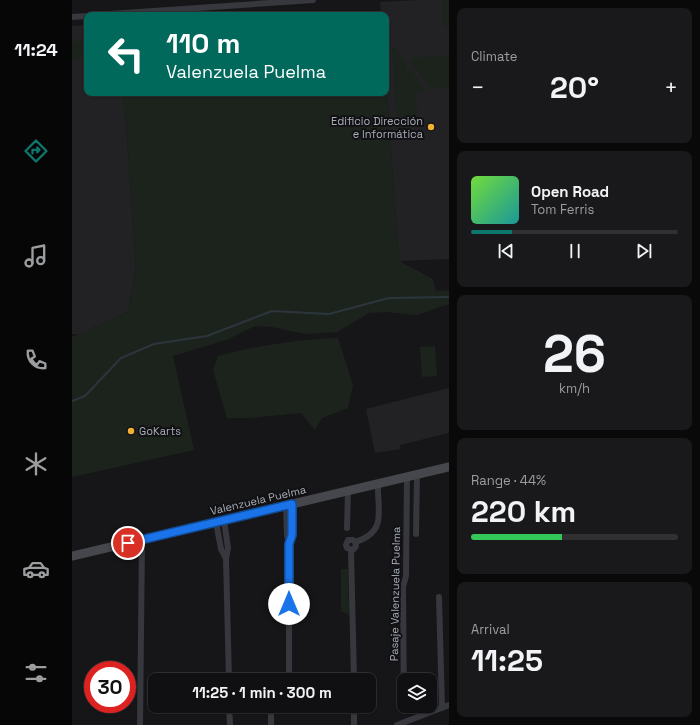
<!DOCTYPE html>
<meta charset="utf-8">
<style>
:root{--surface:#101012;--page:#19191b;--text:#f1f3f6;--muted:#9c9d9f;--line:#303032;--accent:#0f766e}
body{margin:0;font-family:"Space Grotesk",sans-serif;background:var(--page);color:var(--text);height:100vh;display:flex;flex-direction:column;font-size:15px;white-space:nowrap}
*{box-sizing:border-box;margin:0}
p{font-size:13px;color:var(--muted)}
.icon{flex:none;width:22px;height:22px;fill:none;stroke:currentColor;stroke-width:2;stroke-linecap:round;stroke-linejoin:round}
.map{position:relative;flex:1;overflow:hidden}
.details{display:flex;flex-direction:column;gap:8px;padding:8px;background:#09090a;width:251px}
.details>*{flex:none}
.hud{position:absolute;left:12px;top:12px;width:305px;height:84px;border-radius:8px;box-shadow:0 1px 3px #0004,0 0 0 1px var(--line);background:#00695c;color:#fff;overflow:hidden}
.tools{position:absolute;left:325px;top:673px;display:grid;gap:8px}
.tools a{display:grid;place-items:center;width:40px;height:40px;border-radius:8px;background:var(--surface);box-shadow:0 1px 3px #0004,0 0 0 1px var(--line);font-size:20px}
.speed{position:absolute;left:12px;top:661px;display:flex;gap:8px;font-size:20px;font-weight:700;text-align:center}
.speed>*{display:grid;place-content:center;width:52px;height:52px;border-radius:50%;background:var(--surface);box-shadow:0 1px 3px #0004,0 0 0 1px var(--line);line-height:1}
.speed .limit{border:6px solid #d22;background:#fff;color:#111}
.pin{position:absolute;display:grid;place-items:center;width:34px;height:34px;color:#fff;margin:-17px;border:2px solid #fff;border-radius:50%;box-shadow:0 1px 4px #0007}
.me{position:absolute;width:44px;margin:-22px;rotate:0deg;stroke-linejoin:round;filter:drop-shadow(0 0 3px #0008)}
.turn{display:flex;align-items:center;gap:14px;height:84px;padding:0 16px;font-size:18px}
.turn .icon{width:52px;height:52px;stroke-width:2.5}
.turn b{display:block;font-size:28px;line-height:34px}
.big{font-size:30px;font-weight:800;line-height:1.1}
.details .card{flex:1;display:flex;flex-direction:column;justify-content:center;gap:6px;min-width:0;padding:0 14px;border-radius:8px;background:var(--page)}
.details .dial{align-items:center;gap:0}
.dial b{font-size:52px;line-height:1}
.song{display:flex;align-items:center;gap:12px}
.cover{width:48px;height:48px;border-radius:6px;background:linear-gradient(135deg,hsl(100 70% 55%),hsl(180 70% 35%))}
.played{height:4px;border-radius:2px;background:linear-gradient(90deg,var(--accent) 20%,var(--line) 20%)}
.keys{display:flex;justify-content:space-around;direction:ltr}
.heat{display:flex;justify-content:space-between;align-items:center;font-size:22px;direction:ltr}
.charge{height:6px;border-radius:3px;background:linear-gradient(90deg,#34c759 44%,var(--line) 0)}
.trip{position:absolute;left:76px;top:673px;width:228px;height:40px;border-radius:8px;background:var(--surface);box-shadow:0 1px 3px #0004,0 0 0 1px var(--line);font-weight:800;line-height:40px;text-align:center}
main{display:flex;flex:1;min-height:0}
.dock{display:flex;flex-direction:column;width:72px;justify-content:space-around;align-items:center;background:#060607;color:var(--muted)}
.dock .icon{width:28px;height:28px}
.dock .selected{color:var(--accent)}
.dock b{font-size:18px;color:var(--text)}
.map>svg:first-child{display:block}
</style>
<main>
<nav class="dock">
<b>11:24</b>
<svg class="icon selected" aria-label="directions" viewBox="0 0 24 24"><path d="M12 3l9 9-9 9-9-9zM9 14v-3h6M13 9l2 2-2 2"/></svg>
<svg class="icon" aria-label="music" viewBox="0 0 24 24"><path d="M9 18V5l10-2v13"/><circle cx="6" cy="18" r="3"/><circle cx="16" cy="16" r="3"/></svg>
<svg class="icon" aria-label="phone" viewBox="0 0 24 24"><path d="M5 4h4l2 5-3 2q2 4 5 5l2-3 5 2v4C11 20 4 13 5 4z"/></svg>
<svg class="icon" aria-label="climate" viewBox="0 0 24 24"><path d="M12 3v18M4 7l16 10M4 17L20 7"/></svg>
<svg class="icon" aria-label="car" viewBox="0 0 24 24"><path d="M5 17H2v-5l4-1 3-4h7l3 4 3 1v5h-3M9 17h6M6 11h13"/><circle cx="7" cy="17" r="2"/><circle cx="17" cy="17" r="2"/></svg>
<svg class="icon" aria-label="filters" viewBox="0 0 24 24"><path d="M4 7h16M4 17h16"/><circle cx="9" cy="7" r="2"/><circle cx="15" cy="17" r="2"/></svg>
</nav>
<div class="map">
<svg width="377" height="725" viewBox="0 0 377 725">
<rect width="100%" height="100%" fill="#161618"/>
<path fill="#222225" d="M 348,0 L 377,0 L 377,259 L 327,261 L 314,82 L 314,15 L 309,15 L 308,2 Z
M 15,25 L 15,93 L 52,93 L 64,269 L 56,312 L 7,334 L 0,334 L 0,26 Z
M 377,388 L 377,433 L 328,445 L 329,449 L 303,453 L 294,409 Z"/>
<path fill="#1c231d" d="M 371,0 L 377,0 L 377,27 L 371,27 Z
M 309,12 L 309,15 L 262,15 Z
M 15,41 L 15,55 L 0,61 L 0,42 Z
M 320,48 L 324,48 L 334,63 L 335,71 L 342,71 L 342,77 L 346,77 L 347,85 L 352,84 L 352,91 L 344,92 L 345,115 L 324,116 Z
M 377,55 L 377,88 L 359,89 L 337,60 L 339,58 Z
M 314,82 L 327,261 L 361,279 L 364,291 L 377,290 L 377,304 L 345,315 L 314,312 L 297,313 L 265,332 L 233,334 L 200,327 L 183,326 L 157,339 L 101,356 L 122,450 L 0,477 L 0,337 L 56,312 L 64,269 L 52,93 L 314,93 Z
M 266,338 L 281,385 L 276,408 L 250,418 L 243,430 L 229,413 L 177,418 L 155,418 L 141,370 L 146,356 C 189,345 222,340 266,338 Z
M 363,346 L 365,376 L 350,377 L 348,347 Z
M 269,569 L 276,569 L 277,615 L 269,611 Z"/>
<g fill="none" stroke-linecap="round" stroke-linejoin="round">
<path stroke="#2c353c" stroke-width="2" d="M 0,401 L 13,396 L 49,358 L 82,344 L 135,336 L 200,311 L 257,314 L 317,298 L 377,297"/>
<path stroke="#37383d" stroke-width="6" d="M 23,15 L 241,0
M 0,17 L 15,16
M 214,505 L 215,535 L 217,544 L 217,680
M 152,520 L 156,548 L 154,559 L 157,680
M 144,522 L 149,549 L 154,559
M 275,528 L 276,491
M 344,534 L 345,474
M 218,542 L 220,535 L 220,504
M 283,542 L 284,546 L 281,550 L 275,548 L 274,545 L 276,540 L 281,540 L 283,542 C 316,532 305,510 306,484
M 279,550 L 282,680
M 367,597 L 370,708
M 157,706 L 158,725
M 199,706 L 199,725
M 282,706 L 282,725
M 332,711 L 331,587 L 334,576 L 335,477
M 68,725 L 70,540
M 325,725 L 377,705"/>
<path stroke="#45474d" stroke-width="9" d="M 0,556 L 377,467"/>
</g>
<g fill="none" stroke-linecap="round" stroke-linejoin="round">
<defs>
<path id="route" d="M 56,543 L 220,504 L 220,535 L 217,544 L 217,604"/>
</defs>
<use href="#route" stroke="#114b97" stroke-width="10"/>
<use href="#route" stroke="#1a73e8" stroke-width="7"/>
</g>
<g fill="#f2b134" stroke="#111113" stroke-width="1.5">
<circle cx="359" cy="127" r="4"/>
<circle cx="59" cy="431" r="4"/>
</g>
<g text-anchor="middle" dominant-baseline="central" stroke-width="4" stroke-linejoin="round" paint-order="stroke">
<g font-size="11" fill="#a8adb8" stroke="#111113" text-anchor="end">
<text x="351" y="121">Edificio Dirección<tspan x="351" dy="13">e Informática</tspan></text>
<text x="67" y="431" text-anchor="start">GoKarts</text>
</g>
<g font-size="11" fill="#a8adb8" stroke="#111113">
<text transform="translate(186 500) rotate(-13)">Valenzuela Puelma</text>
<text transform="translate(323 594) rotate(-89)">Pasaje Valenzuela Puelma</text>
</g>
</g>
</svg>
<div class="tools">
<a><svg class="icon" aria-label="layers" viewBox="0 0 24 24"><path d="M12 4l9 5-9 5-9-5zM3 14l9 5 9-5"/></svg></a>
</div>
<div class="speed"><div class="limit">30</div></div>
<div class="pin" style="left:56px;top:543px;background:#d93025"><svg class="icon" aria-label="arrive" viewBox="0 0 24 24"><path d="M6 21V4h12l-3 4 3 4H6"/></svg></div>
<svg class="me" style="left:217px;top:604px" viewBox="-20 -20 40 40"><circle r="19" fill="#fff"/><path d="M0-13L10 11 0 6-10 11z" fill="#1a73e8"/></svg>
<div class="trip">11:25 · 1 min · 300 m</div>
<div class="hud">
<div class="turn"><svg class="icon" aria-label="left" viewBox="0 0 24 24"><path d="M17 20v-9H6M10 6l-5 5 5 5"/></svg><div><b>110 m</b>Valenzuela Puelma</div></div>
</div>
</div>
<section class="details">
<div class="card"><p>Climate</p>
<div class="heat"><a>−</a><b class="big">20°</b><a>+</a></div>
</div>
<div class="card">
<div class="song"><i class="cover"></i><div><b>Open Road</b><p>Tom Ferris</p></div></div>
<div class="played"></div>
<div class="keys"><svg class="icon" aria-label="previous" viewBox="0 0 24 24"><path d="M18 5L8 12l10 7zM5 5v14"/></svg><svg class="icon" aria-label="pause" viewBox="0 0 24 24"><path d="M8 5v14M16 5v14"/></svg><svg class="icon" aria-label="next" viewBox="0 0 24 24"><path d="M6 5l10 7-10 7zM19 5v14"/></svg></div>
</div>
<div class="card dial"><b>26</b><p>km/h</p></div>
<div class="card"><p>Range · 44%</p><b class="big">220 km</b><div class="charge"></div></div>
<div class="card"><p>Arrival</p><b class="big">11:25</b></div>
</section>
</main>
